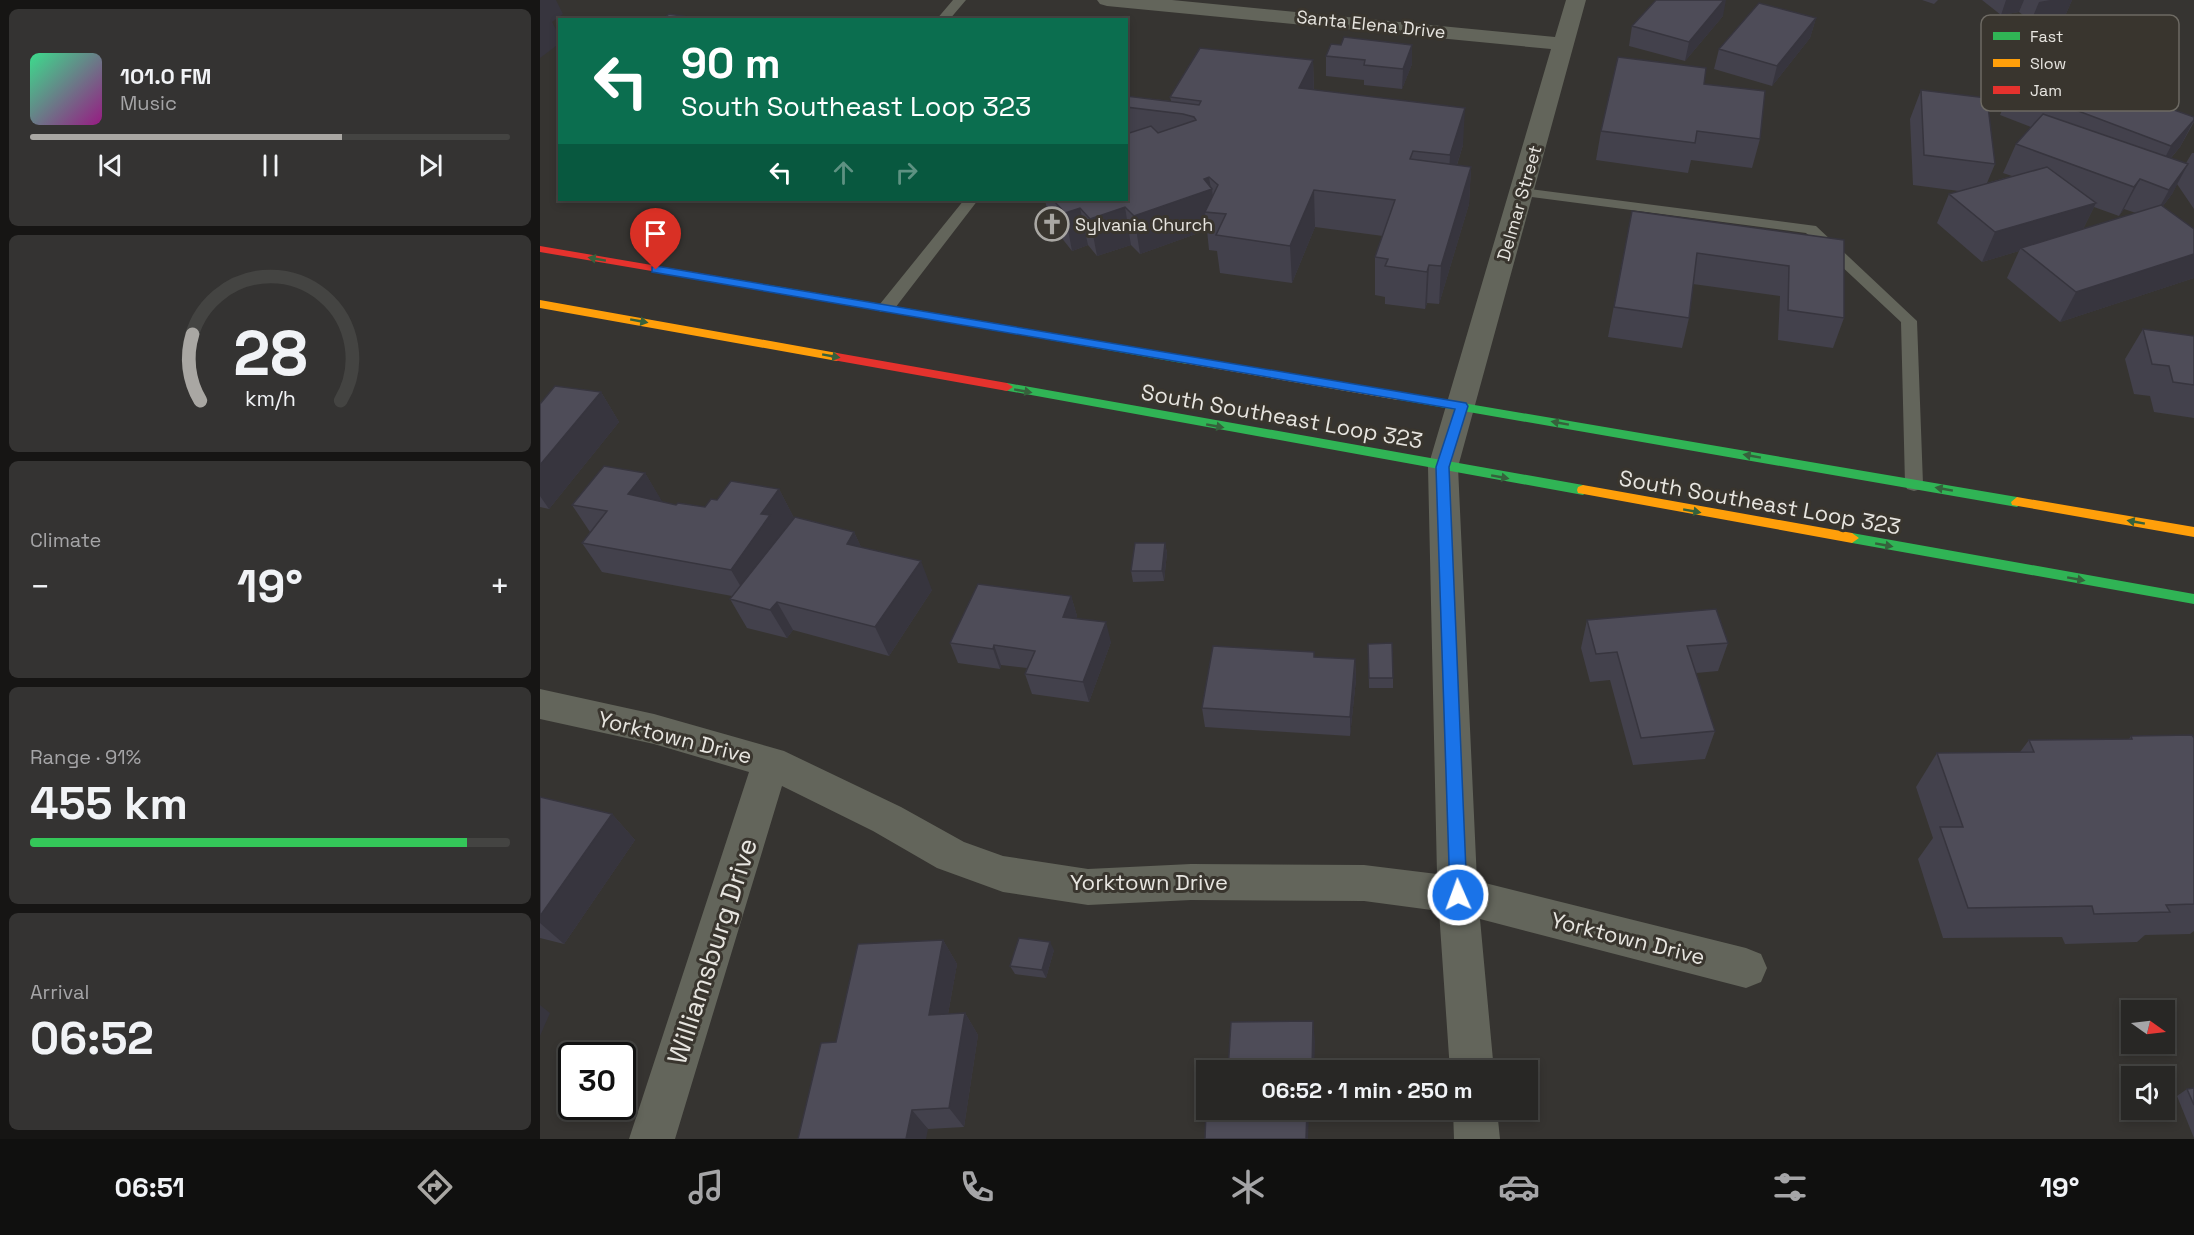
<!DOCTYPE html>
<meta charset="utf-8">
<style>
:root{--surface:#282725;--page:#343332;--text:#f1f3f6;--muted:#a5a5a7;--line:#444442;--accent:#a9a7a3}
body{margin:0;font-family:"Space Grotesk",sans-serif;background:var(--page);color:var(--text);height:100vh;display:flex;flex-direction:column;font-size:22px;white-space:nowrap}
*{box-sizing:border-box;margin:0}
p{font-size:20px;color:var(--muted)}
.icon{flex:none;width:33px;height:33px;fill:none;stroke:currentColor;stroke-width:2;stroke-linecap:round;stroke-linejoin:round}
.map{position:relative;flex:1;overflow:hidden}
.sheet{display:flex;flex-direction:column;gap:9px;padding:9px;background:#161514;width:540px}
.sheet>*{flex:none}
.hud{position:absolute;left:18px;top:18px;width:570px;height:183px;border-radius:0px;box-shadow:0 3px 9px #0003,0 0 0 2px var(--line);background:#0b6e4f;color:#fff;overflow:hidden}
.needle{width:39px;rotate:104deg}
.tools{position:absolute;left:1581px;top:1000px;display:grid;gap:12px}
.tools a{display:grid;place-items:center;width:54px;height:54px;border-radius:0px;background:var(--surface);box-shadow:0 3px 9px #0003,0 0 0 2px var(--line);font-size:30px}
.speed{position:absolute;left:18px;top:1042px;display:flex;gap:12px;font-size:30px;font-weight:700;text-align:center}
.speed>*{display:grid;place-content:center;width:78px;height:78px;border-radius:50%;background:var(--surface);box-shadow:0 3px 9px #0003,0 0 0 2px var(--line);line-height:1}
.speed .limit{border:3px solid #111;border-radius:9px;background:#fff;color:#111}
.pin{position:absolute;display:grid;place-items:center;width:51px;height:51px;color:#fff;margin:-62px -26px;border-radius:50% 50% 50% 0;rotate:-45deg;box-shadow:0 0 6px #0007}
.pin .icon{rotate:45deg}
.me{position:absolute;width:66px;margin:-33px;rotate:358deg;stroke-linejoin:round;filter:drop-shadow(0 0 4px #0008)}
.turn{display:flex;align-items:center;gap:21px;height:126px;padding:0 24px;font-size:27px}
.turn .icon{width:78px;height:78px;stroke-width:2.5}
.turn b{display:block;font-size:42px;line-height:51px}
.lanes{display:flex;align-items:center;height:57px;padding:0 24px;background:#0003;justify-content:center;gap:30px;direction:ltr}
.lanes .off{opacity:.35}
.big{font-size:45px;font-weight:600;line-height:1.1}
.sheet .widget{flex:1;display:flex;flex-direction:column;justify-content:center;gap:9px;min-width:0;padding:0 21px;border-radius:9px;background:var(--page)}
.sheet .dial{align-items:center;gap:0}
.dial svg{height:156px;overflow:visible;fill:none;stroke:var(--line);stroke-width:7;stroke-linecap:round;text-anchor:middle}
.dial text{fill:var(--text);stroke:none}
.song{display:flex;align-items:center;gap:18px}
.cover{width:72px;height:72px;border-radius:9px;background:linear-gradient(135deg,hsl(150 70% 55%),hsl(310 70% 35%))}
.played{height:6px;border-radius:3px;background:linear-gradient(90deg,var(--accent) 65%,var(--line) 65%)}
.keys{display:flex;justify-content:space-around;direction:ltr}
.heat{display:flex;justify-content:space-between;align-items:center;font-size:33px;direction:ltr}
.charge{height:9px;border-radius:4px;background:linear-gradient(90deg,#34c759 91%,var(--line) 0)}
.trip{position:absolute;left:656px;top:1060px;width:342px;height:60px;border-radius:0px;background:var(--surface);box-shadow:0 3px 9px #0003,0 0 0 2px var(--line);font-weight:600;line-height:60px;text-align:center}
.tab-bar{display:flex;height:96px;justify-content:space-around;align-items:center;background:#10100f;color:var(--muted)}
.tab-bar .icon{width:42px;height:42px}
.tab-bar .selected{color:var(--accent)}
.tab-bar b{font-size:27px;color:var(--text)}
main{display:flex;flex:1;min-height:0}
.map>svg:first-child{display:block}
</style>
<main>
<section class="sheet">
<div class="widget">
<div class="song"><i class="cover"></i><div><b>101.0 FM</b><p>Music</p></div></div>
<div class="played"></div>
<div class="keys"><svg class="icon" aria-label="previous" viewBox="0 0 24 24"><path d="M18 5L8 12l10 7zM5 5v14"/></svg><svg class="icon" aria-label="pause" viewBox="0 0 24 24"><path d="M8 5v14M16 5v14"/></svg><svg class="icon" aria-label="next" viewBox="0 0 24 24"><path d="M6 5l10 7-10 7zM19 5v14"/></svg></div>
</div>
<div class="widget dial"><svg viewBox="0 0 100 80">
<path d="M14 69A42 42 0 1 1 86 69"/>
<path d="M14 69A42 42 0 0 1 10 35" stroke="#a9a7a3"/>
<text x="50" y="56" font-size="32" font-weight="700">28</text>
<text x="50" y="72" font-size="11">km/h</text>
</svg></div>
<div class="widget"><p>Climate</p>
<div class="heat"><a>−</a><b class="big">19°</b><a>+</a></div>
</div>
<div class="widget"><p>Range · 91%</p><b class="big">455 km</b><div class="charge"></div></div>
<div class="widget"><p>Arrival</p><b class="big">06:52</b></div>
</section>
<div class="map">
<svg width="1654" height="1139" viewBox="0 0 1654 1139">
<rect width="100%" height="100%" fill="#363431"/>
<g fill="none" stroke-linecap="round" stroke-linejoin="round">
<path fill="#63655b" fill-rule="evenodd" d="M 413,0 L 426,0 L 409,20 L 396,20 Z
M 982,188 L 1276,226 L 1377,321 L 1383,484 L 1381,489 L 1374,491 L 1367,489 L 1365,484 L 1361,322 L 1266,233 L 977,195 L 975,192 Z
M 424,200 L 438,200 L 352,312 L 340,312 L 338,308 L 340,304 Z"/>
<path fill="#63655b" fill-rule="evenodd" d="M 557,0 L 632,0 L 1015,37 L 1026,0 L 1046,0 L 918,467 L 937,881 L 1206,948 L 1221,954 L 1227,968 L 1221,982 L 1206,988 L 940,919 L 954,1071 L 910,1071 L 899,911 L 824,901 L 651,900 L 548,905 L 463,892 L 397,868 L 333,831 L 242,786 L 135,1139 L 89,1139 L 209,772 L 114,744 L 0,719 L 0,689 L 114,714 L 244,751 L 361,807 L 424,842 L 463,856 L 548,869 L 651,864 L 824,865 L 897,874 L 888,467 L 1011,49 L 567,6 L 560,4 Z
M 913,1110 L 957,1110 L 960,1139 L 914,1139 Z"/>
<path fill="#30b455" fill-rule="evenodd" d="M 182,277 L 647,356 L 653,360 L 647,364 L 178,282 L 178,278 Z
M 467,383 L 1043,485 L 1049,490 L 1043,495 L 463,390 L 461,387 L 463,384 Z
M 858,392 L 1477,497 L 1483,502 L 1477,507 L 854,399 L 852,396 L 854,393 Z
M 1312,533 L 1654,594 L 1654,604 L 1312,543 L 1305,538 Z"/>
<path fill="#ff9f0a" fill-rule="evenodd" d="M 0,300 L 297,353 L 303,357 L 297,361 L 0,308 Z
M 647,356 L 858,392 L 864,396 L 858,400 L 643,363 L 641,360 Z
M 1043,485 L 1312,533 L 1319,538 L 1312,543 L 1038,493 L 1037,490 L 1038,487 Z
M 1477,497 L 1654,527 L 1654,537 L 1472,505 L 1471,502 Z"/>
<path fill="#e5322d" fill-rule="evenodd" d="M 0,246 L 182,277 L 187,280 L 182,283 L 0,252 Z
M 297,353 L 467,383 L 473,387 L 467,391 L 293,360 L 291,357 L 293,354 Z"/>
</g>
<path fill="#43414c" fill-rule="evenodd" d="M 1382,0 L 1398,0 L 1394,4 Z
M 1442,0 L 1532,0 L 1525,16 L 1491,21 L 1479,12 L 1461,15 Z
M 1183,16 L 1145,61 L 1089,46 L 1092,26 Z
M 1276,18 L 1270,38 L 1232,86 L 1174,69 L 1179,49 Z
M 1518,35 L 1542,42 L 1537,52 L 1525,54 L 1513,45 Z
M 801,45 L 872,45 L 872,64 L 862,89 L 824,85 L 824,80 L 786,76 L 786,56 Z
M 773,60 L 774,90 L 923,145 L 917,165 L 931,167 L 929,204 L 899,304 L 887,303 L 885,309 L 845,304 L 845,297 L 835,295 L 835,257 L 843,236 L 775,227 L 752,283 L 680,273 L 677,251 L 669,250 L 667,230 L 600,254 L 591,245 L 557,256 L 548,245 L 532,251 L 510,223 L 505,200 L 586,200 L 586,96 L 631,101 L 630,97 Z
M 1164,84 L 1220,139 L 1212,168 L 1151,160 L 1148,173 L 1056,160 L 1061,131 Z
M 1472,86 L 1654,117 L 1654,122 L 1640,147 L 1631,158 L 1646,163 L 1652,153 L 1654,153 L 1654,209 L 1637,184 L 1632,194 L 1623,206 L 1654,229 L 1654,278 L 1520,322 L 1467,278 L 1479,251 L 1442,262 L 1397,223 L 1409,194 L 1419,191 L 1373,185 L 1370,119 L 1381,90 L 1455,164 L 1447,183 L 1472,176 L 1463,173 L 1476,144 L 1491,127 L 1460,115 ZM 1554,207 L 1579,216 L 1584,209 L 1596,213 L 1543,229 Z
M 1092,211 L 1304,240 L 1304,318 L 1293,348 L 1238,340 L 1240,296 L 1153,284 L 1149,318 L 1142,348 L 1068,337 Z
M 1603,329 L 1654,336 L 1654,418 L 1614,412 L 1610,396 L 1594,394 L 1585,359 Z
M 61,392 L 79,422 L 9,509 L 0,507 L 0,404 Z
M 105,473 L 122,502 L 136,505 L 165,507 L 177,500 L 239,489 L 254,518 L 314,532 L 321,547 L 392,590 L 349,656 L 253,630 L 247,638 L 207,628 L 190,599 L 192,596 L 62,572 L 42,543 L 50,532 L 32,505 Z
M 625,543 L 627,553 L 624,581 L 593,582 L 591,571 Z
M 531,596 L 537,616 L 536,618 L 571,642 L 549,702 L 492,694 L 485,674 L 487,668 L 461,665 L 460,669 L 418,663 L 410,643 Z
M 1047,620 L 1188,643 L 1178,671 L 1156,673 L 1175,731 L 1165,759 L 1093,765 L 1070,680 L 1050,682 L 1041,648 Z
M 828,644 L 853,678 L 853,688 L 829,688 Z
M 774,652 L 774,657 L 815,659 L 816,679 L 810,736 L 665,727 L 662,708 Z
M 1591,736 L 1654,738 L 1654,931 L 1650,934 L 1605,935 L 1597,942 L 1525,944 L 1522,937 L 1403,938 L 1378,859 L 1393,838 L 1376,787 L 1397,753 L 1480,752 L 1489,740 L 1589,739 Z
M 0,797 L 72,814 L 95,840 L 24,944 L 0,938 Z
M 403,940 L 417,964 L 408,1014 L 425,1013 L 438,1035 L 424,1127 L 388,1129 L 296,1042 Z
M 514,950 L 506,978 L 475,974 L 470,966 Z
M 1654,1088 L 1654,1138 L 1637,1096 L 1647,1089 Z"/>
<path fill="#37353e" d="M 0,0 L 16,0 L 23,14 L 12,22 L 20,37 L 20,43 L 0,58 Z
M 1184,0 L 1186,0 L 1183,16 L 1145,61 L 1149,42 Z
M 1466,0 L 1484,0 L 1479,12 L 1461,15 Z
M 1510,0 L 1532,0 L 1525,16 L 1491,21 L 1499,2 Z
M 1276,18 L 1270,38 L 1232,86 L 1237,66 Z
M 1542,42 L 1537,52 L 1525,54 L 1529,44 Z
M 872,45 L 872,64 L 862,89 L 863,69 Z
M 773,60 L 774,97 L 759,88 Z
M 925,108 L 923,145 L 908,193 L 910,155 Z
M 1654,120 L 1640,147 L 1616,175 L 1631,146 Z
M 1648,164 L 1632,194 L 1613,219 L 1629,190 Z
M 931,167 L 929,204 L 899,304 L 901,266 Z
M 669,177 L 671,189 L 672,189 L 675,213 L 665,212 L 667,230 L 600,254 L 594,216 L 664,179 Z
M 1600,179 L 1584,209 L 1579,216 L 1594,187 Z
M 774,190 L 775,227 L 752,283 L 750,246 Z
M 1556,203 L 1541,233 L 1481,248 L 1479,251 L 1442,262 L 1455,232 Z
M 585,207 L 591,245 L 557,256 L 550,219 Z
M 540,208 L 548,245 L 532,251 L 525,213 Z
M 1654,254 L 1654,278 L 1520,322 L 1536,292 Z
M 889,265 L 887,303 L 885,309 L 887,272 Z
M 61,392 L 79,422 L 9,509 L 0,496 L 0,465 Z
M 105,473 L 123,503 L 88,494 Z
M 239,489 L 254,518 L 208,599 L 191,570 L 221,514 Z
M 314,532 L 328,562 L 307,544 Z
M 625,543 L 627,553 L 624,581 L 622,571 Z
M 381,561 L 392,590 L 349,656 L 335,627 Z
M 531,596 L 537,616 L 529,636 L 523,617 Z
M 237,602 L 253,630 L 247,638 L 230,610 Z
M 566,622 L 571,642 L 549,702 L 543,682 Z
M 454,645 L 461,665 L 460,669 L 453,649 Z
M 815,659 L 816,679 L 810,736 L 810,717 Z
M 72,814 L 95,840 L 24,944 L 0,923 L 0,916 Z
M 403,940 L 417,964 L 404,1036 L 389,1015 Z
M 510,942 L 514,950 L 506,978 L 502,970 Z
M 0,1005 L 10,1013 L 0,1036 Z
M 425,1013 L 438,1035 L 424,1127 L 409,1108 Z
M 773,1021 L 775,1042 L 774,1071 L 772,1071 Z
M 372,1110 L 388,1129 L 386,1139 L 366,1139 Z
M 767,1110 L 769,1110 L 768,1139 L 766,1139 Z"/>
<path fill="#4e4c58" stroke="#37353e" stroke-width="1.5" d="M 1116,0 L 1184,0 L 1149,42 L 1092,26 Z
M 1219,3 L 1276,18 L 1237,66 L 1179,49 Z
M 129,14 L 168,20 L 122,20 Z
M 804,37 L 872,45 L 863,69 L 824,65 L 825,60 L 786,56 L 791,44 L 801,45 Z
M 660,48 L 773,60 L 759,88 L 925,108 L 910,155 L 873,151 L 870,159 L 931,167 L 901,266 L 889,265 L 887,272 L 845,266 L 848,259 L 835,257 L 855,200 L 774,190 L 750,246 L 676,235 L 686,214 L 665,212 L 678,185 L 669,177 L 664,179 L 672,189 L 594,216 L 585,207 L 550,219 L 540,208 L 525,213 L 513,200 L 586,200 L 586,134 L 611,126 L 618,133 L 656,120 L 654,117 L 643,114 L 586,107 L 586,96 L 659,105 L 661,101 L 630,97 Z
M 1078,57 L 1166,68 L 1164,84 L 1225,91 L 1220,139 L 1157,131 L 1155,143 L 1061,131 Z
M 1499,62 L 1654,117 L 1654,120 L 1631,146 L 1472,86 Z
M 1381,90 L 1447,98 L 1455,164 L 1384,155 Z
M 1503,114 L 1648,164 L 1629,190 L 1600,179 L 1594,187 L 1476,144 Z
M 1507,167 L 1556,203 L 1455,232 L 1409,194 Z
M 1621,205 L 1654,229 L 1654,254 L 1536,292 L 1481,248 Z
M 1092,211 L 1304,240 L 1304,318 L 1248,310 L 1249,266 L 1157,253 L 1149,318 L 1074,307 Z
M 1603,329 L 1654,336 L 1654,385 L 1633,382 L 1629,366 L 1612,364 Z
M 15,386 L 61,392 L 0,465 L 0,404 Z
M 64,466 L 105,473 L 88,494 L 136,505 L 138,503 L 165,507 L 171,499 L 177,500 L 191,481 L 239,489 L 221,514 L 230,515 L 191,570 L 42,543 L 67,511 L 32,505 Z
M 255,517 L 314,532 L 307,544 L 381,561 L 335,627 L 237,602 L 230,610 L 190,599 Z
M 595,543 L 625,543 L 622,571 L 591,571 Z
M 438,584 L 531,596 L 523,617 L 566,622 L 543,682 L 485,674 L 495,651 L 454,645 L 453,649 L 410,643 Z
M 1176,609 L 1188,643 L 1147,646 L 1175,731 L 1101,738 L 1077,652 L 1056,654 L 1047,620 Z
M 852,643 L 853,678 L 829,678 L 828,644 Z
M 673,646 L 774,652 L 774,657 L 815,659 L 810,717 L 662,708 Z
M 1652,735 L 1654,738 L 1654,904 L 1626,905 L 1630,912 L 1554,914 L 1552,906 L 1428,908 L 1400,827 L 1423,827 L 1397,753 L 1494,752 L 1489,740 L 1592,739 L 1591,736 Z
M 0,797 L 72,814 L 0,916 Z
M 479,938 L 510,942 L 502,970 L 470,966 Z
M 403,940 L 389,1015 L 425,1013 L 409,1108 L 372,1110 L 366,1139 L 258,1139 L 281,1043 L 296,1042 L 318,944 Z
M 773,1021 L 772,1071 L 688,1071 L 691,1022 Z
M 1654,1088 L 1654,1105 L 1647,1089 Z
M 666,1110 L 767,1110 L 766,1139 L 665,1139 Z"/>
<defs><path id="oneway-solid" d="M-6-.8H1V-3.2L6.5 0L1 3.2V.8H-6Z" transform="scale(1.5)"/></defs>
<g fill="#36613c">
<use href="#oneway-solid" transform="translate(57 259) rotate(-170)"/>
<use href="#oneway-solid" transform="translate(99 321) rotate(10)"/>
<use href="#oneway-solid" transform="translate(291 356) rotate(10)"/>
<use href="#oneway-solid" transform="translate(483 391) rotate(10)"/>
<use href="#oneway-solid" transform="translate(1020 423) rotate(-170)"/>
<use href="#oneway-solid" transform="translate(675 426) rotate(10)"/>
<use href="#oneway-solid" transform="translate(1212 456) rotate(-170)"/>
<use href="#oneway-solid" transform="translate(960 477) rotate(10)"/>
<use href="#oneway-solid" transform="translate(1404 489) rotate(-170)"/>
<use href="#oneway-solid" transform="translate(1152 511) rotate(10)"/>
<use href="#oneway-solid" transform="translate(1596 522) rotate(-170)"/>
<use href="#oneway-solid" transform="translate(1344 545) rotate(10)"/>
<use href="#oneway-solid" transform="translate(1536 579) rotate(10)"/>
</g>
<path fill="#1a73e8" stroke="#114b97" stroke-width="1.5" d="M 116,266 L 926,403 L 928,406 L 909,467 L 927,895 L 924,901 L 918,903 L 913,901 L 910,895 L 896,467 L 915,409 L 112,272 L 112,267 Z"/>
<defs>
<symbol id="church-ring" viewBox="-11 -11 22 22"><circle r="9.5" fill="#39352e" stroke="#a9a7a3" stroke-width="1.5"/><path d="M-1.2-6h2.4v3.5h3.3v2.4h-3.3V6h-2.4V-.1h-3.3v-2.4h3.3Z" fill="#a9a7a3"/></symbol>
</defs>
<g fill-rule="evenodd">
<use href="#church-ring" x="493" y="205" width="38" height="38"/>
</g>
<g text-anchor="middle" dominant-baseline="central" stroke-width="6" stroke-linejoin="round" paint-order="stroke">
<g font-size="18" fill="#e7e5e0" stroke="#39352e">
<text transform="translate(831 24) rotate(6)">Santa Elena Drive</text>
<text transform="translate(979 203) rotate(-74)">Delmar Street</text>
</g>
<g font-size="18" fill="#e7e5e0" stroke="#39352e" text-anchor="start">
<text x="535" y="224">Sylvania Church</text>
</g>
<g font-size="22" fill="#e7e5e0" stroke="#39352e">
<text transform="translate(742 416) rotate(10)">South Southeast Loop 323</text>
<text transform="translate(1220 502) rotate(10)">South Southeast Loop 323</text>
<text transform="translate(135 737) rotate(14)">Yorktown Drive</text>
<text x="609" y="882">Yorktown Drive</text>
<text transform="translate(1088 938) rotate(14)">Yorktown Drive</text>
</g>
<g font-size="27" fill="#e7e5e0" stroke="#39352e">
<text transform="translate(172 951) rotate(-72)">Williamsburg Drive</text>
</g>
</g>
<rect x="1441" y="15" width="198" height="96" rx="9" fill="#39352e" stroke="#6d6a63" stroke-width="1.5"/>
<rect x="1453" y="32" width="27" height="8" fill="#30b455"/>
<rect x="1453" y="59" width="27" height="8" fill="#ff9f0a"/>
<rect x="1453" y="86" width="27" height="8" fill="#e5322d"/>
<g font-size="16" fill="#e7e5e0">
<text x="1490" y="42">Fast</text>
<text x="1490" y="69">Slow</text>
<text x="1490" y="96">Jam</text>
</g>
</svg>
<div class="tools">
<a><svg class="needle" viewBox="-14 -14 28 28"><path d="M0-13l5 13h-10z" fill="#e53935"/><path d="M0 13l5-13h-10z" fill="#a5a5a7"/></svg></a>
<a><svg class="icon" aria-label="sound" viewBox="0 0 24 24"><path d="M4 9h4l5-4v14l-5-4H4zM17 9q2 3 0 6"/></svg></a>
</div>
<div class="speed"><div class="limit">30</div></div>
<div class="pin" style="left:116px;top:270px;background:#d93025"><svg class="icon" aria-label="arrive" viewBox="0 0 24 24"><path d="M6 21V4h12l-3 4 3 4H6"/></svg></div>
<svg class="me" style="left:918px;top:895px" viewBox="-20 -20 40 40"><circle r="17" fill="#1a73e8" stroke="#fff" stroke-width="3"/><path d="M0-11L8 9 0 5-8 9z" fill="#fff"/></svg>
<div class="trip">06:52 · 1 min · 250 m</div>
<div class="hud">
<div class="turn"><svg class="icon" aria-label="left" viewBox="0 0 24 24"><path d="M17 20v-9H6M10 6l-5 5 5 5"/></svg><div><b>90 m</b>South Southeast Loop 323</div></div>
<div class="lanes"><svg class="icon" aria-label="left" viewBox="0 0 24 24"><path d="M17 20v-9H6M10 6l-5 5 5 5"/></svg><svg class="icon off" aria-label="ahead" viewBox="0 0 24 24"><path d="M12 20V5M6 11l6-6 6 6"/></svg><svg class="icon off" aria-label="right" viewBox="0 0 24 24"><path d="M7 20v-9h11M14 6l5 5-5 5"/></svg></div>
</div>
</div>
</main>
<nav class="tab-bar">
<b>06:51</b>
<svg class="icon selected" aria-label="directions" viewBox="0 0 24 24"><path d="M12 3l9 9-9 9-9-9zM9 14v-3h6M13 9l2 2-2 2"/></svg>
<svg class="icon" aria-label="music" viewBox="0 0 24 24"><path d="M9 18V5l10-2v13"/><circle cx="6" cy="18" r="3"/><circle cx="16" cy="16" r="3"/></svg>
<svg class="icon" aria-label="phone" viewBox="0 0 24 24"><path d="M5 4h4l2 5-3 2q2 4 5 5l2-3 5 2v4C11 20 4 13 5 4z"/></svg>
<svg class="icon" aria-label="climate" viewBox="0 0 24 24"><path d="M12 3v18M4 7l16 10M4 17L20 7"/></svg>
<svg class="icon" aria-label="car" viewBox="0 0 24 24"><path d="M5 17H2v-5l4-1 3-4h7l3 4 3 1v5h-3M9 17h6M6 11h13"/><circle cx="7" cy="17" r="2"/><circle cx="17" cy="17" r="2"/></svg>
<svg class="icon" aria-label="filters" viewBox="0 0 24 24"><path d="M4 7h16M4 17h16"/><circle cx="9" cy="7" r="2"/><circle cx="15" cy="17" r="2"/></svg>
<b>19°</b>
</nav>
